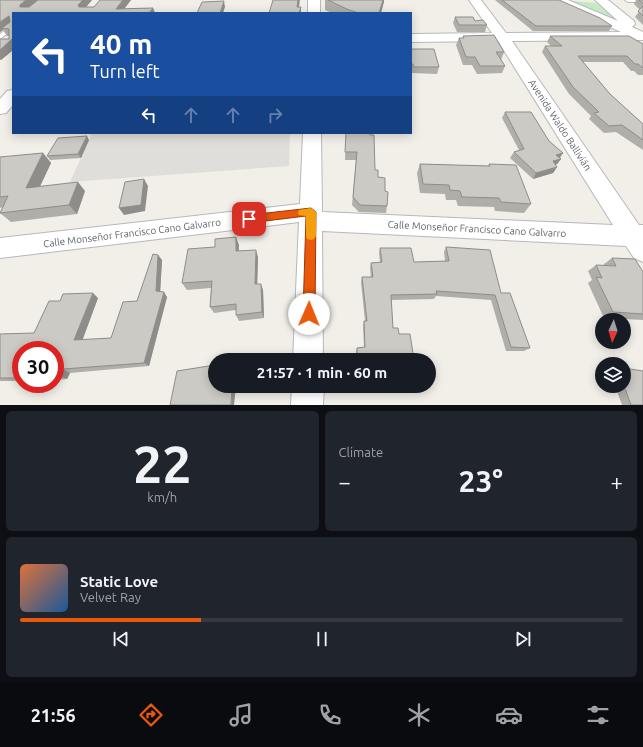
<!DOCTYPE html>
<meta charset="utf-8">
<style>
:root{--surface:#171b24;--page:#20242c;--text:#f1f3f6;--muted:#9ea1a6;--line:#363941;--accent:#ea580c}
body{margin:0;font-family:Ubuntu,sans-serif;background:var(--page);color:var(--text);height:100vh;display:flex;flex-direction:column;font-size:15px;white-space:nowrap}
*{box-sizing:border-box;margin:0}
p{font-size:13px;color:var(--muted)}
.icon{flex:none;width:22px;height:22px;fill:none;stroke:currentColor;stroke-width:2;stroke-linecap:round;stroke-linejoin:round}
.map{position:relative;height:405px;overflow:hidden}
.panel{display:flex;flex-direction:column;gap:6px;padding:6px;background:#0d0f14;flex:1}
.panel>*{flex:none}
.top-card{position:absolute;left:12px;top:12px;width:400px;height:122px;border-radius:0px;box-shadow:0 2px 10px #0003;background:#1a4fa0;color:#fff;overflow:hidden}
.needle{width:26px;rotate:184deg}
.tools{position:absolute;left:595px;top:313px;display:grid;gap:8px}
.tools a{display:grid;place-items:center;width:36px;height:36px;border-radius:50%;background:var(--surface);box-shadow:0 2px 10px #0003;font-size:20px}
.speed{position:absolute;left:12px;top:341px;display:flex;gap:8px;font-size:20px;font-weight:700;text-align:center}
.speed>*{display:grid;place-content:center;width:52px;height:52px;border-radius:50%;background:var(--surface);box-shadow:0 2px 10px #0003;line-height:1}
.speed .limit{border:6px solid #d22;background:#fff;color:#111}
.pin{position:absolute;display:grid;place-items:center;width:34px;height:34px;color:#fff;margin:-17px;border-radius:8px;box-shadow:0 2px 6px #0006}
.me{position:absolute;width:44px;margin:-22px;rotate:1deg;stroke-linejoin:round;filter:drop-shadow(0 0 3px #0008)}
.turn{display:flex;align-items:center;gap:14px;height:84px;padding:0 12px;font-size:18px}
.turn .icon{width:52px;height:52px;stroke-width:2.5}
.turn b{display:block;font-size:28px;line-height:34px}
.lanes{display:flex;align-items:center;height:38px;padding:0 12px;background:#0003;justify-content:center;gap:20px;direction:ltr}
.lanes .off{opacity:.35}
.big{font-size:30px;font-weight:700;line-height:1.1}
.panel .widget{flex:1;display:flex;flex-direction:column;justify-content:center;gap:6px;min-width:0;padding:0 14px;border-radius:6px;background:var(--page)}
.panel .dial{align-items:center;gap:0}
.dial b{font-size:52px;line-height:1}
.song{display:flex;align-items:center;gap:12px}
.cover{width:48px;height:48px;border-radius:6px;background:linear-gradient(135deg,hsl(20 70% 55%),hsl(210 70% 35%))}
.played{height:4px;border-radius:2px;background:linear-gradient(90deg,var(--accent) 30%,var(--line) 30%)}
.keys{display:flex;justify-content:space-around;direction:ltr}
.heat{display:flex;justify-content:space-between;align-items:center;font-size:22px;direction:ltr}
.panel .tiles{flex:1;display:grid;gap:6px;grid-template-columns:1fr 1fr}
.widget:last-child{grid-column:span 2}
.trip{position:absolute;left:208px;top:353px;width:228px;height:40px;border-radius:20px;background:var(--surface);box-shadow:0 2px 10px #0003;font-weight:700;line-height:40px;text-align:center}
.tabs{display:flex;height:64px;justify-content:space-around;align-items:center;background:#090b0e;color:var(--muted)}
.tabs .icon{width:28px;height:28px}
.tabs .selected{color:var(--accent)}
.tabs b{font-size:18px;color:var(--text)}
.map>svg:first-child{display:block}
</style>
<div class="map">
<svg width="643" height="405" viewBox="0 0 643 405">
<rect width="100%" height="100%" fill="#f1efe8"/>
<path fill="#e0deda" d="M 92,133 L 290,133 L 289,166 L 70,182 Z"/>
<path fill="#c5e8c5" d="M 572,1 L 596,3 L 625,27 L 572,4 Z"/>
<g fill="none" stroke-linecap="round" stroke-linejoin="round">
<defs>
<path id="lane" d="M 625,0 L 643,0 L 643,2 L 628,2 Z
M 13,24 L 13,29 L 0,39 L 0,34 Z"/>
<path id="street" d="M 308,0 L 320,0 L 320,13 L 308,13 Z
M 469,0 L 481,0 L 506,33 L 621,32 L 554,2 L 552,0 L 568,0 L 618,21 L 595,0 L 608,0 L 634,21 L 635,24 L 632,27 L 643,32 L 643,40 L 512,41 L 639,225 L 643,225 L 643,262 L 634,258 L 626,246 L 322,231 L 323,360 L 293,360 L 299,222 L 0,258 L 0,238 L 300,204 L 303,133 L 321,133 L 322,212 L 613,225 L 498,41 L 411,42 L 411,34 L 492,33 Z
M 13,90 L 13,105 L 6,113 L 0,114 L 0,99 L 7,91 Z
M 292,386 L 324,386 L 323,405 L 291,405 Z"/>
</defs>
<use href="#lane" stroke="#b5b8bc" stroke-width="2"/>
<use href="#street" stroke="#b5b8bc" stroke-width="2"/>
<use href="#lane" fill="#fff" fill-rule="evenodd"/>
<use href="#street" fill="#fff" fill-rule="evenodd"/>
</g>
<path fill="#afaea9" d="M 0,0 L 92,0 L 86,7 L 94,7 L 100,0 L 131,0 L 124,9 L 153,8 L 155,13 L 13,13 L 13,50 L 1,60 L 0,60 L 0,39 L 9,39 L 9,36 L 7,36 L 3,30 L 0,32 Z
M 325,0 L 384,0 L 381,13 L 332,13 L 325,10 Z
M 495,0 L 559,0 L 612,26 L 609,31 L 533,31 Z
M 636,0 L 643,0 L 643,25 L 635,17 L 640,10 L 634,4 Z
M 455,17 L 475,21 L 487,25 L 485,32 L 457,32 L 453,23 Z
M 463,36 L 504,52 L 501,60 L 505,66 L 502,73 L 477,74 L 472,65 L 463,65 L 456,45 L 459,38 L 463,38 Z
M 550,36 L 643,44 L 643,75 L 638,75 L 634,71 L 631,71 L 623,62 L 583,62 L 610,94 L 643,124 L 643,150 L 616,132 L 604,133 L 589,119 L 591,116 L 569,94 L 542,52 L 545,46 L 551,46 L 547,42 Z
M 411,49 L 439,67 L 437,74 L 412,73 L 412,70 L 411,70 Z
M 505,112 L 549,141 L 563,153 L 560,158 L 561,159 L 557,164 L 555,165 L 557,167 L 553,173 L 533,179 L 510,158 L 514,152 L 519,150 L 502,118 Z
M 346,133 L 375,170 L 378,177 L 385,191 L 387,206 L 386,213 L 359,212 L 352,205 L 356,160 L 345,160 Z
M 89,140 L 81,158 L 50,160 L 47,156 Z
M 43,153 L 51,163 L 40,186 L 85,191 L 77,214 L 11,222 L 0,213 L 3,207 L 0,208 L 0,157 Z
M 420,164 L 488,166 L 489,164 L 531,204 L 524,213 L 495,211 L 494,207 L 458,206 L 456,200 L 446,200 L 445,194 L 420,193 L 417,173 Z
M 239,245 L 239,251 L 258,257 L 257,284 L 263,290 L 264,318 L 239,321 L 236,315 L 236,310 L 214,313 L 210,307 L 211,288 L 187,290 L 182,283 Z
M 446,247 L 501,293 L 530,348 L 524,351 L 506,351 L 491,300 L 436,296 L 434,299 L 391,300 L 393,328 L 399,334 L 414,360 L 356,360 L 356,352 L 357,348 L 364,347 L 363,325 L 364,321 L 365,321 L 361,282 L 362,277 L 371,277 L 370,268 L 371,263 L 380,262 L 379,253 L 380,248 L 414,262 L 445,261 L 444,252 Z
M 158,255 L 162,260 L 160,291 L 167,297 L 149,366 L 70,373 L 67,379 L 55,380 L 55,350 L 21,350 L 21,381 L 0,381 L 0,334 L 34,333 L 98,298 L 82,340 L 111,338 L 137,301 Z
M 612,258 L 643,272 L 643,320 L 604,318 L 588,283 L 592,280 L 588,271 L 596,265 L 604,266 L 604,264 Z
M 615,386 L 624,386 L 643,405 L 622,405 Z"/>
<path fill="#8f8d8a" d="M 26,0 L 38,0 L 24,12 L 20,7 L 20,5 Z
M 83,0 L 92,0 L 82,12 L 79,7 L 78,5 Z
M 123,0 L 131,0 L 121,13 L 116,9 Z
M 298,0 L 300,0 L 298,13 L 297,7 Z
M 383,0 L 384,0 L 384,2 L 381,13 L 379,13 Z
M 224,1 L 225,7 L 223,13 L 220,13 Z
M 301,7 L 301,13 L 299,13 Z
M 153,8 L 155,13 L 149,13 Z
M 9,16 L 13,23 L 2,28 L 3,30 L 0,32 L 0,22 Z
M 13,38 L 13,50 L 1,60 L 0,59 L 0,50 Z
M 87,136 L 89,140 L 81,158 L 78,154 Z
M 43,153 L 51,163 L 35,197 L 26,188 Z
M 563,153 L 559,158 L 556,155 Z
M 561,159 L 557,164 L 549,167 L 553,161 Z
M 557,167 L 553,173 L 533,179 L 536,173 Z
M 144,179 L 148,186 L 145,211 L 124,215 L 119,208 Z
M 78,182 L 85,191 L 77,214 L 69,205 Z
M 236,237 L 239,245 L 238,258 L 236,251 Z
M 256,250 L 258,257 L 257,291 L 255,284 Z
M 158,255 L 162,260 L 160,295 L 156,291 Z
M 261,284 L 263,290 L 264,318 L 262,312 Z
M 164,292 L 167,297 L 149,366 L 144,363 Z
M 93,293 L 98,298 L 81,344 L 74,340 Z
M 63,369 L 70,373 L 67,379 L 60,376 Z
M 232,386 L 236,386 L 234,405 L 231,405 Z"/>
<path fill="#cccac5" stroke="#8f8d8a" d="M 0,0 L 26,0 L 20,5 L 20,7 L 29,7 L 38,0 L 83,0 L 78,5 L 79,7 L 94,7 L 100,0 L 123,0 L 116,9 L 153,8 L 149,13 L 13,13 L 13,38 L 0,50 L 0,39 L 9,39 L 9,29 L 2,28 L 10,22 L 9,16 L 0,22 Z
M 273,0 L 298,0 L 297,7 L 301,7 L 299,13 L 269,13 Z
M 328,0 L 383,0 L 379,13 L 359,13 L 349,10 Z
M 502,0 L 559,0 L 600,18 L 612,26 L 536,26 Z
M 639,0 L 643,0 L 643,4 Z
M 224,1 L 220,13 L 197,13 L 202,2 Z
M 643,6 L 643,16 L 638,11 Z
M 455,17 L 473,17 L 475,21 L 483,20 L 487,25 L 459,25 Z
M 494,35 L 504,52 L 496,52 L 505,66 L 480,66 L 475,57 L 466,57 L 459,38 L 464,38 L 463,36 Z
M 550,36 L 629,36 L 643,44 L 643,68 L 638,64 L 635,64 L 627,56 L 578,56 L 610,94 L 643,124 L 643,140 L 622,125 L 609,126 L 594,113 L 599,112 L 573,87 L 545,46 L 562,46 Z
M 411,49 L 434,49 L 439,67 L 413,67 L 413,64 L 411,64 Z
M 505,112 L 531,112 L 549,141 L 563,153 L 556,155 L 561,159 L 553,161 L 557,167 L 536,173 L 514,152 L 524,149 Z
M 346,133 L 370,133 L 370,135 L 374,135 L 375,170 L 378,170 L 378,177 L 385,178 L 385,191 L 388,192 L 387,206 L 360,205 L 353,197 L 357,152 L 345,152 Z
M 87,136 L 78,154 L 47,156 L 58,138 Z
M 43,153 L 26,188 L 78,182 L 69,205 L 0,213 L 8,196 L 0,197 L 0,157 Z
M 420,164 L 490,166 L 489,164 L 516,165 L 531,204 L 501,202 L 499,198 L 462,197 L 460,191 L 450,190 L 449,185 L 423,184 Z
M 144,179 L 141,205 L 119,208 L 125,182 Z
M 236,237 L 236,251 L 256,250 L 255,284 L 261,284 L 262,312 L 236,315 L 236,304 L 210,307 L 212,281 L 182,283 L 188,249 L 215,247 L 215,239 Z
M 446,247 L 490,250 L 501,293 L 510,293 L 530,348 L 511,347 L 495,295 L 436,291 L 437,294 L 391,295 L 393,328 L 398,328 L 399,334 L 410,334 L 414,360 L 357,360 L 357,348 L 365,347 L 364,321 L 367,321 L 362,277 L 373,277 L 371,263 L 382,262 L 380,248 L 411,248 L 414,262 L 449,261 Z
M 153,254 L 158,255 L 156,291 L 164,292 L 144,363 L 63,369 L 60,376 L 55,377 L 55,350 L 21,350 L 21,378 L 0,378 L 0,334 L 34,333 L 49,301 L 60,301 L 63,294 L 93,293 L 74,340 L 111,338 L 123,302 L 137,301 Z
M 612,258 L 635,259 L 643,272 L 643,314 L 613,312 L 596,277 L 602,278 L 596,265 L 616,266 Z
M 215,365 L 215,386 L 232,386 L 231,405 L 170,405 L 177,371 Z
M 624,368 L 643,371 L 643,405 L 631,405 L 624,386 Z"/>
<path fill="#ea580c" stroke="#983908" d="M 311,208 L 316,212 L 315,314 L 313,317 L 309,319 L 305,317 L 303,314 L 306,216 L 249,223 L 245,222 L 244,219 L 245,216 L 249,215 Z"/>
<path fill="#f59e0b" d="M 311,208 L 316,212 L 316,236 L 314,239 L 311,240 L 307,239 L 306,236 L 306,216 L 299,215 L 298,213 L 299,210 Z"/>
<g text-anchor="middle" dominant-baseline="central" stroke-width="3" stroke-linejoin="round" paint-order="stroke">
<g font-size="10" fill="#5f6368" stroke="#fff">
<text transform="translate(560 125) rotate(57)">Avenida Waldo Ballivián</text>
<text transform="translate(477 229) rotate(3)">Calle Monseñor Francisco Cano Galvarro</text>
<text transform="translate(132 233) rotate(-7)">Calle Monseñor Francisco Cano Galvarro</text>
</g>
</g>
</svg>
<div class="tools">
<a><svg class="needle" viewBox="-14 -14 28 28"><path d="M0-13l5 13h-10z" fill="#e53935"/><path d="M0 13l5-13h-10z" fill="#9ea1a6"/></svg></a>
<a><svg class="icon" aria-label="layers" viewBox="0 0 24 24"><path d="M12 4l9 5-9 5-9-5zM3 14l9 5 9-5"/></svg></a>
</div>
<div class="speed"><div class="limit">30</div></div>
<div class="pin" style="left:249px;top:219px;background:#d93025"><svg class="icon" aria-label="arrive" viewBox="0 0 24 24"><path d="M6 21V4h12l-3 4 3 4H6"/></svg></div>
<svg class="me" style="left:309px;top:314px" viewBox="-20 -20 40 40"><circle r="19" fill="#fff"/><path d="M0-13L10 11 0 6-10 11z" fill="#ea580c"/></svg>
<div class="trip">21:57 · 1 min · 60 m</div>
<div class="top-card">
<div class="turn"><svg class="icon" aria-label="left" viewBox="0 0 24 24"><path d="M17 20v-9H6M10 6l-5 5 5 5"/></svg><div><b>40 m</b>Turn left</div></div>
<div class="lanes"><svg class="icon" aria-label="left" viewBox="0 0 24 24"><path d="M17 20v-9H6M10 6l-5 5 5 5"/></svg><svg class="icon off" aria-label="ahead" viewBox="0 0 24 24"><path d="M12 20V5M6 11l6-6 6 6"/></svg><svg class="icon off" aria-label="ahead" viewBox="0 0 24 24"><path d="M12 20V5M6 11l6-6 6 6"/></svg><svg class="icon off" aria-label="right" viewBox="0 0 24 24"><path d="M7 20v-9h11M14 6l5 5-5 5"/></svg></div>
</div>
</div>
<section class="panel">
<div class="tiles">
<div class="widget dial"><b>22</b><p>km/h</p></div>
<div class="widget"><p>Climate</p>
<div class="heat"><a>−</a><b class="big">23°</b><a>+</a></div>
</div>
<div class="widget">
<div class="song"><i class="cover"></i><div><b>Static Love</b><p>Velvet Ray</p></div></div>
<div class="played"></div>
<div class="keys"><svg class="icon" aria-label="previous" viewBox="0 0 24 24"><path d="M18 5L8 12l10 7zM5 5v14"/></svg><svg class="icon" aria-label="pause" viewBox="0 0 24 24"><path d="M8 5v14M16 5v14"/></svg><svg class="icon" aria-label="next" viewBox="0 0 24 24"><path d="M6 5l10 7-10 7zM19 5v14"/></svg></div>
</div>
</div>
</section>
<nav class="tabs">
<b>21:56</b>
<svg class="icon selected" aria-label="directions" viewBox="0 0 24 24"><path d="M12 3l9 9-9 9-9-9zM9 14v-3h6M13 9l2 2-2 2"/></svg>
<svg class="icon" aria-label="music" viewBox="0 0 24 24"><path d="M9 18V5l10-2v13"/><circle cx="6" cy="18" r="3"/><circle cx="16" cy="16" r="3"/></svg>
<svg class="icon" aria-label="phone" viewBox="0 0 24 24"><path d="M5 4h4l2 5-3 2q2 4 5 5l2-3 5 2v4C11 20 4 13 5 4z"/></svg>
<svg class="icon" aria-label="climate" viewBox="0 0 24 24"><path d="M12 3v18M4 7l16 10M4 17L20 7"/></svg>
<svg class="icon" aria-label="car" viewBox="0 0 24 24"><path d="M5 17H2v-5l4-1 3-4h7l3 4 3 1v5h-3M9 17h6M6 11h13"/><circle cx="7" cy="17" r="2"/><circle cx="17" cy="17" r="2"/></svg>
<svg class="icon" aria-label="filters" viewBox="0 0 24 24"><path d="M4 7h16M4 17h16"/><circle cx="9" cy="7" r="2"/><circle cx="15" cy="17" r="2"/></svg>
</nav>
